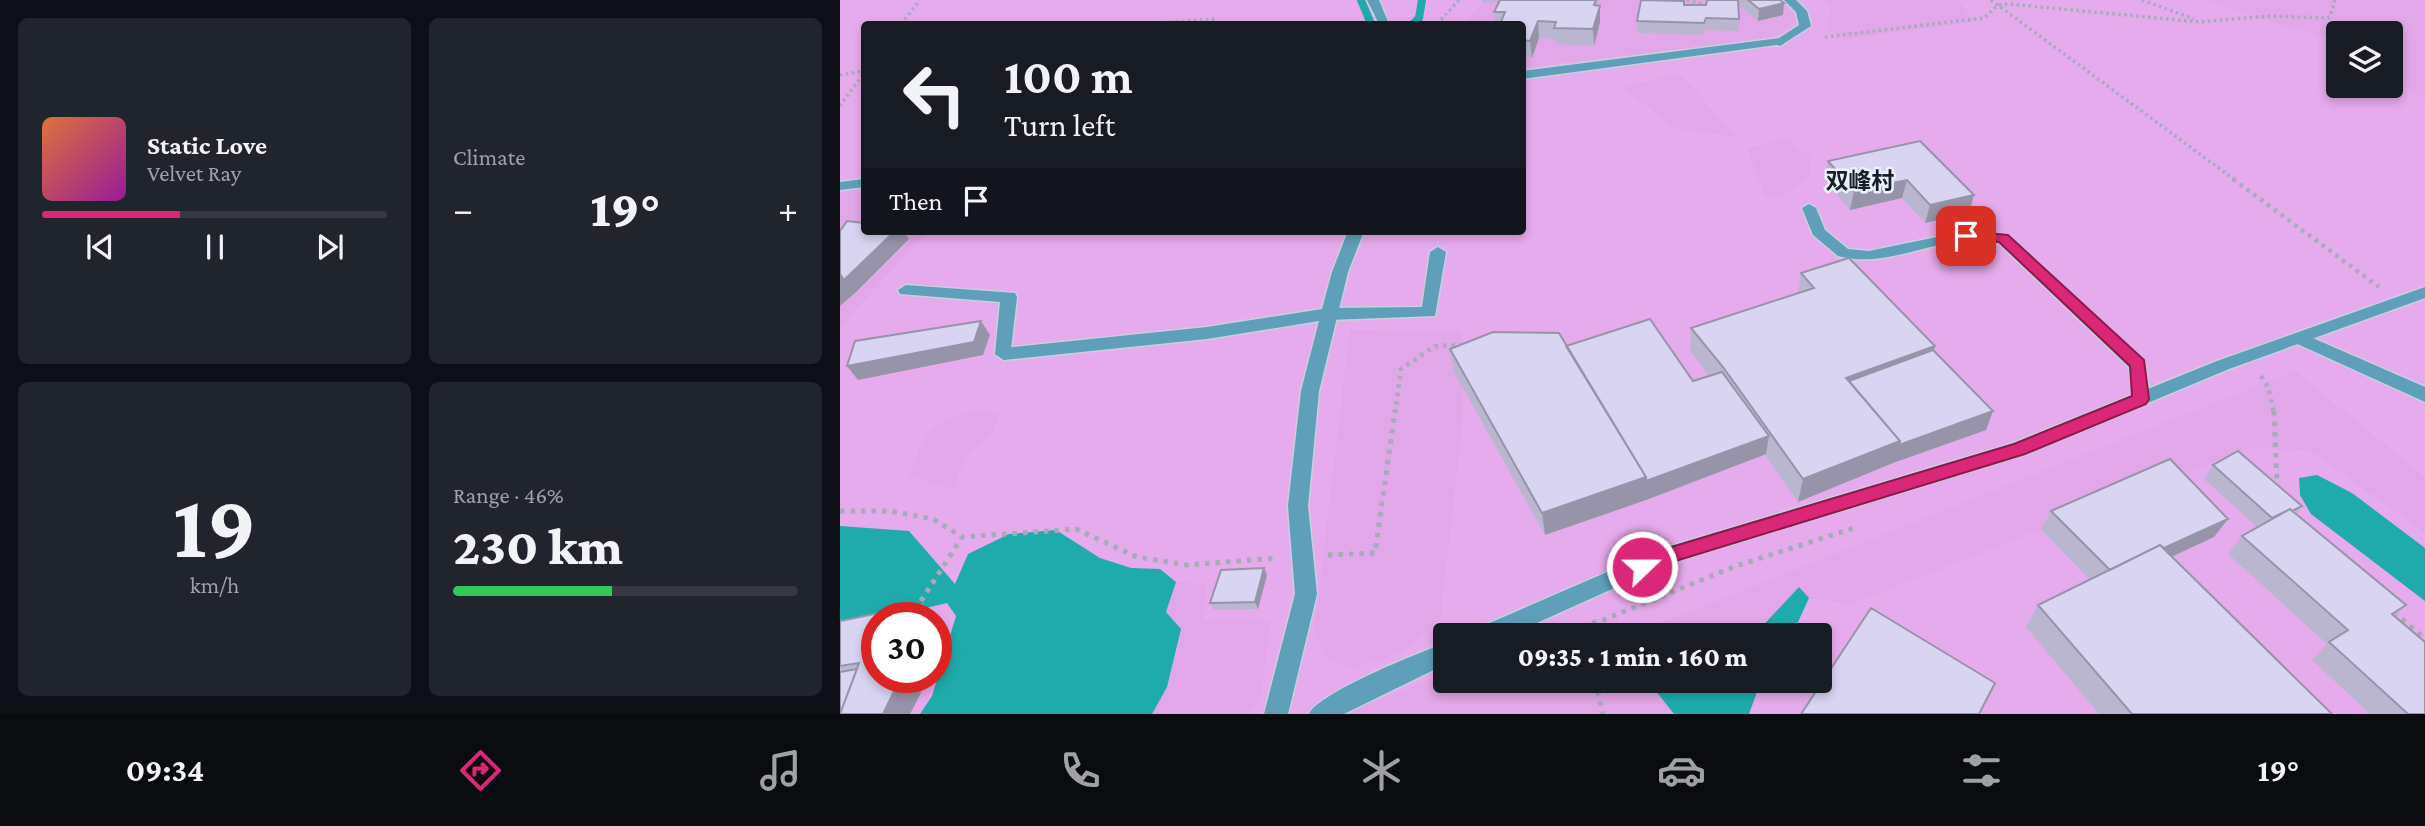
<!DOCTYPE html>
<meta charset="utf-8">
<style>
:root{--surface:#171b24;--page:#20242c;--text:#f1f3f6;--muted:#9ea1a6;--line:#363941;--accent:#db2777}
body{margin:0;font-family:"Crimson Pro","Noto Sans SC",serif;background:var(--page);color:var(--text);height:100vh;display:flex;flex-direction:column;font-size:26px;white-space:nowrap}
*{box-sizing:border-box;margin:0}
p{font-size:23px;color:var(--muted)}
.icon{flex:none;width:38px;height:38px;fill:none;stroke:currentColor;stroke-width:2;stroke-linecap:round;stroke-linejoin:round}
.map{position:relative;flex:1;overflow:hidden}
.side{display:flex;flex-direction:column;gap:18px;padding:18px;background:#0d0f14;width:840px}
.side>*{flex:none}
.guide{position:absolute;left:21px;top:21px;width:665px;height:214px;border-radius:7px;box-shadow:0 4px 10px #0003;background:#171b24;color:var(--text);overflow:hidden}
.fabs{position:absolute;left:1486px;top:21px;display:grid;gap:14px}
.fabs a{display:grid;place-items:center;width:77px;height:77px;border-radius:7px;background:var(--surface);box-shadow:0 4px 10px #0003;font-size:35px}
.speed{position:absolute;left:21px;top:602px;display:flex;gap:14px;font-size:35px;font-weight:700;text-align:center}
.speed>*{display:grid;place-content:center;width:91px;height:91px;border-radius:50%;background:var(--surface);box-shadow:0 4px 10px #0003;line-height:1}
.speed .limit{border:10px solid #d22;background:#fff;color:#111}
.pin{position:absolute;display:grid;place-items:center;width:60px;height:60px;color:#fff;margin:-30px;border-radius:14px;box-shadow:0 4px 10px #0006}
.me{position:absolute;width:77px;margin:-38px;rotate:68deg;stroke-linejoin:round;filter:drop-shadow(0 0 5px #0008)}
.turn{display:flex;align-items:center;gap:24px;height:147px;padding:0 28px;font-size:32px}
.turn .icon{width:91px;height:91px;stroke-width:2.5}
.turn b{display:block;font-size:49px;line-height:60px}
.then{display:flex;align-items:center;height:66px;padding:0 28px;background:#0003;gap:14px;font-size:26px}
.big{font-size:52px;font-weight:800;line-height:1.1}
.side .widget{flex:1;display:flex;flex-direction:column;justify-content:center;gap:10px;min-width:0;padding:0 24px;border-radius:10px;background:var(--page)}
.side .dial{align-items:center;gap:0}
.dial b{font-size:91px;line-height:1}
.song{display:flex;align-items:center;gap:21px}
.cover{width:84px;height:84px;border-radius:10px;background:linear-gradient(135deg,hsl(20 70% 55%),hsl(300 70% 35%))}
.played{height:7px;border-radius:4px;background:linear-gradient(90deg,var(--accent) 40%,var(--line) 40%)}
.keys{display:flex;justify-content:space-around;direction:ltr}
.heat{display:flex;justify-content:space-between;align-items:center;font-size:38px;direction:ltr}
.charge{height:10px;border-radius:5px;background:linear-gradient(90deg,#34c759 46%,var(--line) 0)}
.side .tiles{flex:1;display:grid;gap:18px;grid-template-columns:repeat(2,1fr)}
.trip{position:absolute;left:593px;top:623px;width:399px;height:70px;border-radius:7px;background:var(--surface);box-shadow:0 4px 10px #0003;font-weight:800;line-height:70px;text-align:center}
.tab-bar{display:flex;height:112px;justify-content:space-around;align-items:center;background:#090b0e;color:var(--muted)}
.tab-bar .icon{width:49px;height:49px}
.tab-bar .current{color:var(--accent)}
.tab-bar b{font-size:32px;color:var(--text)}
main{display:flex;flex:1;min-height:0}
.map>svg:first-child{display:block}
</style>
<main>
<section class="side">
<div class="tiles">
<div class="widget">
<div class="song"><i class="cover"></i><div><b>Static Love</b><p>Velvet Ray</p></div></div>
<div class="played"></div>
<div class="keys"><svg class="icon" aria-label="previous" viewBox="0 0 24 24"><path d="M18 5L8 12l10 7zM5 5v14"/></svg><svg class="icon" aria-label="pause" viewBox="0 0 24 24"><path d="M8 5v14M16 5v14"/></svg><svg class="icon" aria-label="next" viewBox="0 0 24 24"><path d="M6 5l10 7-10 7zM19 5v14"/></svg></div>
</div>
<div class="widget"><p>Climate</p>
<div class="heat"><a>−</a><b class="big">19°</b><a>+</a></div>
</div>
<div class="widget dial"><b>19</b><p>km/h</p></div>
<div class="widget"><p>Range · 46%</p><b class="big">230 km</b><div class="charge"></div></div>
</div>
</section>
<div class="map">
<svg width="1585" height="714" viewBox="0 0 1585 714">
<rect width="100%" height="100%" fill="#ebf2fd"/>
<path fill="#e6abec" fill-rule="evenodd" d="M 0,0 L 1585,0 L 1585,714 L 0,714 ZM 24,24 L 682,24 L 682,231 L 24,231 ZM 1498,33 L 1550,33 L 1550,86 L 1498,86 ZM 37,618 L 96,618 L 96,677 L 37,677 ZM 606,635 L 980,635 L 980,681 L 606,681 Z"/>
<path fill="#e2a7e8" d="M 643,0 L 939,0 L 953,13 L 955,22 L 930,39 L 683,67 L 682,24 L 625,24 Z
M 985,0 L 1117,0 L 1135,21 L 1008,39 L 988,30 L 987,19 L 991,8 Z
M 1368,0 L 1585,0 L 1585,100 L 1551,76 L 1550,33 L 1498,33 L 1498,40 L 1418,18 Z
M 840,74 L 897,137 L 834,128 L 782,87 Z
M 947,139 L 970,157 L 970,177 L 943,195 L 926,198 L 907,148 Z
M 24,189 L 24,231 L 88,231 L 0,327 L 0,192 Z
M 510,330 L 622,332 L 623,421 L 600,620 L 562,652 L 512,668 L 488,659 L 474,634 Z
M 1455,371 L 1585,477 L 1585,533 L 1469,450 L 1408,448 L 1011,604 L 969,598 L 959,587 L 914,635 L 791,635 Z
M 135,411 L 160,415 L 150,436 L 125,456 L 113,490 L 69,476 C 88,430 86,424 135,411 Z
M 336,582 L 366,584 L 363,620 L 430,621 L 421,694 L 409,714 L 312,714 L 327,687 L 326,612 Z
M 605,673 L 606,681 L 808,681 L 834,714 L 509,714 L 521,707 Z"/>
<path fill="#1fabab" d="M 1477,475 L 1512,493 L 1585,548 L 1585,601 L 1471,514 L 1460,495 L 1459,478 Z
M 0,526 L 69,531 L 115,584 L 128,554 L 169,534 L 216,530 L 260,558 L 291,568 L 320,569 L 336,582 L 326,612 L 341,629 L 327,687 L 312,714 L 80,714 L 92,696 L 116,616 L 107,603 C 71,612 35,618 0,630 Z
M 959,587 L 969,598 L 952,635 L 914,635 Z
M 808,681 L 842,681 L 849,686 L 876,681 L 921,681 L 909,714 L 834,714 Z"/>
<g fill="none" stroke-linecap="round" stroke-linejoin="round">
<path stroke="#1fabab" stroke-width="8" d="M 521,0 L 531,24
M 573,24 L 579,18 L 582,0"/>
<defs>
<path id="service" d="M 944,0 L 956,0 L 967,11 L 971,26 L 940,46 L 936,44 L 936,40 L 959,25 L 956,12 Z
M 969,204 L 976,208 L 985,230 L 1008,249 L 1029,251 L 1126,231 L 1168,235 L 1304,361 L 1310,399 L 1307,404 L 1295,404 L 1289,367 L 1159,243 C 1148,242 1137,240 1126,241 C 1083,244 1042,268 998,256 L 973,235 L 962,208 Z
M 598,247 L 606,252 L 595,316 L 489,320 L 481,314 L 489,308 L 582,307 L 590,252 Z
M 66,285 L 175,293 L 177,297 L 170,358 L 164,360 L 155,354 L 160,302 L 60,294 L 58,290 Z
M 1459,332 L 1585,387 L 1585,402 L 1453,342 L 1450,338 Z"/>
<path id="minor" d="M 527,0 L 539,0 L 549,24 L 539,24 Z
M 940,38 L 944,40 L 944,44 L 682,79 L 682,71 Z
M 24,179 L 24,187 L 0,190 L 0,182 Z
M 508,231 L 524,231 L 508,272 L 479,391 L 468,506 L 477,594 L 448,714 L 424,714 L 455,594 L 448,506 L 461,391 L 479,321 L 367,339 L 164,360 L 155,354 L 164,348 L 367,327 L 482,309 L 492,272 Z
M 1585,287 L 1585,298 L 1389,369 L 1186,454 L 830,563 L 670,635 L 635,635 L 638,628 L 818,550 L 1174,443 L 1377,361 Z
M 606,643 L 606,664 L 504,714 L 469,714 C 478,693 580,652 606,643 Z"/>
</defs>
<use href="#service" stroke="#c9d0db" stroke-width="3"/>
<use href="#minor" stroke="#c9d0db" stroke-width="3"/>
<path stroke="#a5acb7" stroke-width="3.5" stroke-dasharray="2.5 3.5" stroke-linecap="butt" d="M 847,0 L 866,5
M 1151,0 L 1395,180
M 1302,0 L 1354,19
M 61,24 L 80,0
M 306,24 L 375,19
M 597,24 L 619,0
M 985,37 L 1144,18 L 1158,5 L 1169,4 L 1360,22 L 1431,16 L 1487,18 L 1490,17 L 1495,0
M 0,75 L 24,71
M 0,106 L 24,73"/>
<path stroke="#a5acb7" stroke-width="4.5" stroke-dasharray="3.5 5" stroke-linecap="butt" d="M 1393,179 L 1539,287
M 1421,376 L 1428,387 L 1434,413
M 555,413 L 561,369 L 595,346 L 624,345"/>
<path stroke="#a5acb7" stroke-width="5" stroke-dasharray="4.5 6" stroke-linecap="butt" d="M 1434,411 L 1437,485
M 0,511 L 50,511 L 93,519 L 122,537 L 236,529 L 297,557 L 347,565 L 437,558
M 488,555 L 535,553 L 555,411
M 81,601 L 122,537
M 1554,612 L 1585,639
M 732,629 L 763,620 L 896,566 L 1014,528
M 755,681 L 763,714"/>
<use href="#service" fill="#5f9fba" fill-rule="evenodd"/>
<use href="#minor" fill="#5f9fba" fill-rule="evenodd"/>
</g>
<path fill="#bab6d0" d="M 642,0 L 758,0 L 760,22 L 754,46 L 715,44 L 715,39 L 699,38 L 692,58 L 682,57 L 682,24 L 656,24 L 654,12 L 658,2 L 642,2 Z
M 829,0 L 839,0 L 839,1 L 844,5 L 866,5 L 867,0 L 940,0 L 943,15 L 918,21 L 898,4 L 899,19 L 898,31 L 865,30 L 864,35 L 797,33 L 797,21 Z
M 988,161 L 1134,195 L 1129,213 L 1085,223 L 1062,198 L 1010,210 L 984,179 Z
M 961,273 L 1093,350 L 1146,430 L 1053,463 L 958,502 L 925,455 L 806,500 L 705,535 L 614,372 L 610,349 L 853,381 L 869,376 L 850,351 L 851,328 L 958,293 Z
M 1373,465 L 1462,506 L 1456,514 L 1566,605 L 1555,616 L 1585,714 L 1530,714 L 1472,660 L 1487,644 L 1388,554 L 1402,536 L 1417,527 L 1364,479 Z
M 1211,511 L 1388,519 L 1374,537 L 1332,557 L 1492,714 L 1259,714 L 1186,627 L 1198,605 L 1250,580 L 1201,529 Z
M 424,568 L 427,575 L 418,609 L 374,610 L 370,603 Z
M 83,604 L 100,622 L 96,636 L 96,618 L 80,695 L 0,714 L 0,621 Z"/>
<path fill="#9794a9" d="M 944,3 L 943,15 L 918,21 L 919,9 Z
M 760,6 L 760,22 L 754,46 L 753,29 Z
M 698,21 L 699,38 L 692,58 L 690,41 Z
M 1067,180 L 1062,198 L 1010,210 L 1014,191 Z
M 1134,195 L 1129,213 L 1085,223 L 1090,205 Z
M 55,231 L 63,231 L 69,239 L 15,293 L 0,306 L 0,275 Z
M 141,321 L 150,335 L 143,355 L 18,380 L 7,366 Z
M 1095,346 L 1088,369 L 1016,395 L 1006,378 Z
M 1153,411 L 1146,430 L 1053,463 L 958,502 L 963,479 L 1060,441 Z
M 929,436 L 926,454 L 806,500 L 806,481 Z
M 806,477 L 806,500 L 705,535 L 702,513 Z
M 1388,519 L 1374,537 L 1260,590 L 1272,572 Z
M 424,568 L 427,575 L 418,609 L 415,602 Z
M 83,604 L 100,622 L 96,636 L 96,618 L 79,618 Z
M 61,677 L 85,677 L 80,695 L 70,714 L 43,714 Z"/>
<path fill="#d8d4f2" stroke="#9794a9" stroke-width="2" d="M 660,0 L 756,0 L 754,5 L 760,6 L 753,29 L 714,28 L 716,22 L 698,21 L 690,41 L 682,40 L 682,24 L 660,24 L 665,12 L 654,12 Z
M 801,0 L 844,1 L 844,5 L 866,5 L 867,0 L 898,0 L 899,19 L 866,18 L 864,23 L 797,21 Z
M 908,0 L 940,0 L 944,3 L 919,9 Z
M 1080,141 L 1134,195 L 1090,205 L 1067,180 L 1014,191 L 988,161 Z
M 7,221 L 24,223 L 24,231 L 55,231 L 4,280 L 0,274 L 0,231 Z
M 1009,258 L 1095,346 L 1006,378 L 1060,441 L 963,479 L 883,367 L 851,328 L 974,288 L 961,273 Z
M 810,319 L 853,381 L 882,372 L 929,436 L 806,481 L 806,477 L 726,346 Z
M 141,321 L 134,342 L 7,366 L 15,341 Z
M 653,332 L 719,333 L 806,477 L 702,513 L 610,349 Z
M 1093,350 L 1153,411 L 1059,445 L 1060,441 L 1009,381 Z
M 1398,451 L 1462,506 L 1452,511 L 1450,509 L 1432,518 L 1373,465 Z
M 1330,459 L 1388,519 L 1324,548 L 1320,545 L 1270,570 L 1211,511 Z
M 1450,509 L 1566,605 L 1552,614 L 1585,642 L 1585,714 L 1568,714 L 1489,642 L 1508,630 L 1402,536 Z
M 1320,545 L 1492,714 L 1292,714 L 1198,605 Z
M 424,568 L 415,602 L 370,603 L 381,570 Z
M 83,604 L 79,618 L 37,618 L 37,677 L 61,677 L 43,714 L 0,714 L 19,663 L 0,666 L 0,621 Z
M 1031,608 L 1155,683 L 1139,714 L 961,714 Z
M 17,669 L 0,714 L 0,672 Z"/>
<path fill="#db2777" stroke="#8e194d" stroke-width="2" d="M 1126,231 L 1168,235 L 1304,360 L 1309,399 L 1306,404 L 1185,454 L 829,563 L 802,575 L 795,573 L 792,567 L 795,561 L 818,551 L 1174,444 L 1292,396 L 1290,366 L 1159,242 L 1121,239 L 1119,236 Z"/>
<g text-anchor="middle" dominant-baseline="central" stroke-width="5" stroke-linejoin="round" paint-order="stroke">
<g font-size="23" font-weight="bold" fill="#191f29" stroke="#ebf2fd">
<text x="1020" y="181">双峰村</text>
</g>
</g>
</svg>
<div class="fabs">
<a><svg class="icon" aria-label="layers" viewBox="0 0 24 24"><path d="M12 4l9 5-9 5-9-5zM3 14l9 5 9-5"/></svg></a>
</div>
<div class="speed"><div class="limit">30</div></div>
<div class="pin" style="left:1126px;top:236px;background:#d93025"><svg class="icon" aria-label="arrive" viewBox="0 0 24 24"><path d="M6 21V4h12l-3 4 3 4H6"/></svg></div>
<svg class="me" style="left:802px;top:567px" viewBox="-20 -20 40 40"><circle r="17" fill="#db2777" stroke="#fff" stroke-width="3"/><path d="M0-11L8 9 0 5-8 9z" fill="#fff"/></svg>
<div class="trip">09:35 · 1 min · 160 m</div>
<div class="guide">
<div class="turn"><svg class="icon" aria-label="left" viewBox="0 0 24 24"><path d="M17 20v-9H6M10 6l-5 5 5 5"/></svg><div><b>100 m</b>Turn left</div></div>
<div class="then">Then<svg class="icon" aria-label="arrive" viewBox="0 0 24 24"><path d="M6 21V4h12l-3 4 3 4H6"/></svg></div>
</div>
</div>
</main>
<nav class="tab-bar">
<b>09:34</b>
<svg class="icon current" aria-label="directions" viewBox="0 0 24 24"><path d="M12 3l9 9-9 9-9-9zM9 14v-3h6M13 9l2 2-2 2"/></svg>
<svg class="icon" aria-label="music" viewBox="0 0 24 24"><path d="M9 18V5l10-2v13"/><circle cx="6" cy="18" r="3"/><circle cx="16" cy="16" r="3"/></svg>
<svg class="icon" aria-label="phone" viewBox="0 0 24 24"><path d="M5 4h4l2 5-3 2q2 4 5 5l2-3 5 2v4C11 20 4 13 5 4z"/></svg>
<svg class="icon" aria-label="climate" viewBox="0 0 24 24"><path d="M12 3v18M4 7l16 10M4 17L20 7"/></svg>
<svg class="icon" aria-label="car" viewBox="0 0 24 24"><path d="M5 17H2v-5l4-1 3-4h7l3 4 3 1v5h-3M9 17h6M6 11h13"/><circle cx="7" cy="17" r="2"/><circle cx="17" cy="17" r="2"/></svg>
<svg class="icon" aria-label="filters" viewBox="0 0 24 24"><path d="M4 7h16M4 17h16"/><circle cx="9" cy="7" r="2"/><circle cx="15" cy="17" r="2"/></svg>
<b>19°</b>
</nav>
